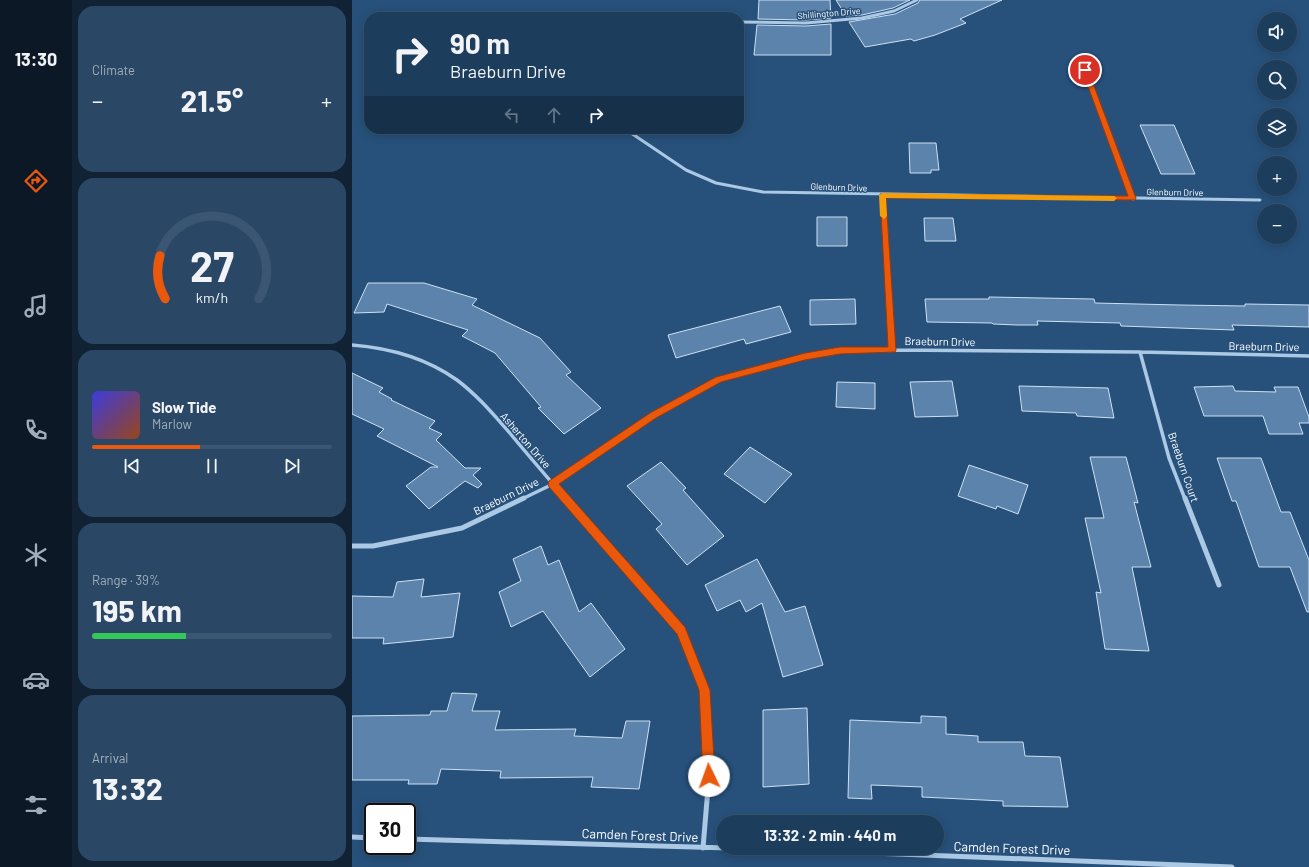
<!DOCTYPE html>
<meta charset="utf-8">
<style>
:root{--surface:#1d3d5c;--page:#2a4865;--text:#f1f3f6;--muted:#a0aebb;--line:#3b5672;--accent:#ea580c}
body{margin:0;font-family:Barlow,sans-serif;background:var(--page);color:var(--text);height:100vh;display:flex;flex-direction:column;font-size:15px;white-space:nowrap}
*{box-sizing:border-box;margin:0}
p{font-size:13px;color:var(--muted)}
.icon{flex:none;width:22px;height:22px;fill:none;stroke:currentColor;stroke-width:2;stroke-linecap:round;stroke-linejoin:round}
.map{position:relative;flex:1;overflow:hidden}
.sheet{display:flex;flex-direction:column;gap:6px;padding:6px;background:#102233;width:280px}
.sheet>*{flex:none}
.hud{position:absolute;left:12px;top:12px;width:380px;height:122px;border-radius:16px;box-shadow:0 2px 10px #0003,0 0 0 1px var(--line);background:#1d3d5c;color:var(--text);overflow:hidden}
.controls{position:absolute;left:905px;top:12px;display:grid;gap:8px}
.controls a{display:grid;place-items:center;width:40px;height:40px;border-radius:50%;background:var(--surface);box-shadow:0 2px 10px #0003,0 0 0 1px var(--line);font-size:20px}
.speed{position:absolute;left:12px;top:803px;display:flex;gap:8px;font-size:20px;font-weight:700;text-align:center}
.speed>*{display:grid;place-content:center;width:52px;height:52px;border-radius:50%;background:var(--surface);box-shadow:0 2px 10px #0003,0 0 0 1px var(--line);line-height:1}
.speed .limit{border:2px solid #111;border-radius:6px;background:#fff;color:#111}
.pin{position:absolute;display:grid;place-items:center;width:34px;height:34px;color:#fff;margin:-17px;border:2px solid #fff;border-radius:50%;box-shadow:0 1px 4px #0007}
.me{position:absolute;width:44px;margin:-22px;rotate:357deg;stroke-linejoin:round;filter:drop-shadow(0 0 3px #0008)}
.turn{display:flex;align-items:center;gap:14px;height:84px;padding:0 20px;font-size:18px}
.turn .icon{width:52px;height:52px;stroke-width:2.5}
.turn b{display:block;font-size:28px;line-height:34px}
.lanes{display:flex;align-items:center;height:38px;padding:0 20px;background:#0003;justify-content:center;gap:20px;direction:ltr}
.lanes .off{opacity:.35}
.big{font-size:30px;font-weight:700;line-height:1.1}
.sheet .tile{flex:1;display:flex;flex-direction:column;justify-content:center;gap:6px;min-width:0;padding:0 14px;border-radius:16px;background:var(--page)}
.sheet .dial{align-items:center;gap:0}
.dial svg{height:104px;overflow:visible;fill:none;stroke:var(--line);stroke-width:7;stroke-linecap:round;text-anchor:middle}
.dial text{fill:var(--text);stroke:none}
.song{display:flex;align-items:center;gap:12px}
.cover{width:48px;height:48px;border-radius:6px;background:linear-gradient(135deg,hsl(240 70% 55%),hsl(20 70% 35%))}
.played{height:4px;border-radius:2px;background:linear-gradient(90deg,var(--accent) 45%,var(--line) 45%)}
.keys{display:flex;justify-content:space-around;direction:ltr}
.heat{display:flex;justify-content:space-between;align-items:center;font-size:22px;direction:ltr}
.charge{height:6px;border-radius:3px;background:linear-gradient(90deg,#34c759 39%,var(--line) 0)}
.trip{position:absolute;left:364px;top:815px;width:228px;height:40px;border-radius:20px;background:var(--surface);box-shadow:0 2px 10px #0003,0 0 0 1px var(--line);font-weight:700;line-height:40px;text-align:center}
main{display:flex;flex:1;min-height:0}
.tabs{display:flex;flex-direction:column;width:72px;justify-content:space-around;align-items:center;background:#0c1825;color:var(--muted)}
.tabs .icon{width:28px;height:28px}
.tabs .on{color:var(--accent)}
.tabs b{font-size:18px;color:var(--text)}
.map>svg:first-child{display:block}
</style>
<main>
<nav class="tabs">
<b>13:30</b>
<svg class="icon on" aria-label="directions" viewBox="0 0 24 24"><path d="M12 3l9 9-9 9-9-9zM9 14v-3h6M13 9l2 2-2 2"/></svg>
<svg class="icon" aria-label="music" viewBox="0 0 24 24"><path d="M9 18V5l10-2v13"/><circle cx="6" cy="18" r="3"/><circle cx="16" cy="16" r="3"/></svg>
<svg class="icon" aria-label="phone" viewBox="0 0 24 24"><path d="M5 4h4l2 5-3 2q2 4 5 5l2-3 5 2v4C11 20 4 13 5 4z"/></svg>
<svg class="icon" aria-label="climate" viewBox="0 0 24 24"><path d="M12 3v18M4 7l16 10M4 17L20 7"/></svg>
<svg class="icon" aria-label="car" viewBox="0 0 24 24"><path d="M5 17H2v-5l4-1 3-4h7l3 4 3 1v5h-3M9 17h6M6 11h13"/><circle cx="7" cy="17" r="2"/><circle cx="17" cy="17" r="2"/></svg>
<svg class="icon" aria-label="filters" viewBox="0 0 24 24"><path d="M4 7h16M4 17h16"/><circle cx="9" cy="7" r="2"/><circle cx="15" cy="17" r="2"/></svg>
</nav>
<section class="sheet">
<div class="tile"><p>Climate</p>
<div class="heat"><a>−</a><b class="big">21.5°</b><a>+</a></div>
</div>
<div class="tile dial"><svg viewBox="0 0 100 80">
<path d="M14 69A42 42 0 1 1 86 69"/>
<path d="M14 69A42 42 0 0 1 10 36" stroke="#ea580c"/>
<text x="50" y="56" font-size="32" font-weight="700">27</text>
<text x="50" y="72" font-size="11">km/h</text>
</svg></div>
<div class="tile">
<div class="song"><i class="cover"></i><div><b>Slow Tide</b><p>Marlow</p></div></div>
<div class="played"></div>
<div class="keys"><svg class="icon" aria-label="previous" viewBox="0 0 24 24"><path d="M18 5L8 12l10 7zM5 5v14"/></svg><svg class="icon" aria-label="pause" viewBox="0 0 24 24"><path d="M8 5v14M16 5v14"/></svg><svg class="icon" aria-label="next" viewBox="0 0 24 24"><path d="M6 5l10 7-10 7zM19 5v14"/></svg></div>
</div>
<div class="tile"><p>Range · 39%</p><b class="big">195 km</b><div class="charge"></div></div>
<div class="tile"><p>Arrival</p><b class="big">13:32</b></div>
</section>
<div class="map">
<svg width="957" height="867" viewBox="0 0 957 867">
<rect width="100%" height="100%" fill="#27517b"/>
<path fill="#5b83ab" stroke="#cee1f3" d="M 407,0 L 478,0 L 479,18 L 454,20 L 406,19 Z
M 484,0 L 558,0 L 541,8 L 510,15 L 494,16 Z
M 568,0 L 650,0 L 608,19 L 614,23 L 583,35 L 562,41 L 559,39 L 513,47 L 497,22 L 543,14 L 566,3 Z
M 479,24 L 479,55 L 402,55 L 405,25 L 454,26 Z
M 788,125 L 822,125 L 843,174 L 809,174 Z
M 557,143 L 584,143 L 587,170 L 579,170 L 579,173 L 558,173 Z
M 465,217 L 495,217 L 495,246 L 465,246 Z
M 572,218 L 601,218 L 604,241 L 573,241 Z
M 16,283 L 72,283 L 125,299 L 120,305 L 188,338 L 219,372 L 214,375 L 249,408 L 212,434 L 186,408 L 189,407 L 143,353 L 110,336 L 116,330 L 35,304 L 32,312 L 2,313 Z
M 637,297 L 742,299 L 743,303 L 828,305 L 893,306 L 893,304 L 957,305 L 957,327 L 880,325 L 882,330 L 769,326 L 768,323 L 685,321 L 686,325 L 665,325 L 641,324 L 640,323 L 575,322 L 573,299 L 637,299 Z
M 503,299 L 504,324 L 458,325 L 458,300 Z
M 428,306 L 439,332 L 394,344 L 392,339 L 324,358 L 316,335 Z
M 0,373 L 31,388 L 27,392 L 40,399 L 39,400 L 83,421 L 77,428 L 90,434 L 84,440 L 113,468 L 129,468 L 121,475 L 130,484 L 126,488 L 113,481 L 77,509 L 54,486 L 79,467 L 86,467 L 25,436 L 32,429 L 0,414 Z
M 600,381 L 606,416 L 563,417 L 558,382 Z
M 485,382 L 523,383 L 523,409 L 484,407 Z
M 667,386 L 756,388 L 762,418 L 725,416 L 724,413 L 670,411 Z
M 881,386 L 883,391 L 924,392 L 922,387 L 946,387 L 957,417 L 957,423 L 947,423 L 951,434 L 917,434 L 911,416 L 852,416 L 842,387 Z
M 398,447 L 440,474 L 413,503 L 372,474 Z
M 738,457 L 774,457 L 786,503 L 782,502 L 799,567 L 780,567 L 797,651 L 753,649 L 744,592 L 749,593 L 733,518 L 752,518 Z
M 865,458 L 909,458 L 929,512 L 938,512 L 957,560 L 957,612 L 955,612 L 938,567 L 907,567 L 884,501 L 880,501 Z
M 309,462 L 334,488 L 331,490 L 372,536 L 335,565 L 304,529 L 310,524 L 275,486 Z
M 617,465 L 676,485 L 666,514 L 645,506 L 644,509 L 606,496 Z
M 189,546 L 196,565 L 207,560 L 227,612 L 239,603 L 273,649 L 238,677 L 191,611 L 159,627 L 147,592 L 169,581 L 161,559 Z
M 405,559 L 433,612 L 453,606 L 471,665 L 431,677 L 410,603 L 394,612 L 388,600 L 365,611 L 353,585 Z
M 72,579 L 69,597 L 108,593 L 101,637 L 31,644 L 32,638 L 0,638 L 0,596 L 41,597 L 45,582 Z
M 100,693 L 125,694 L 120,711 L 148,711 L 143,730 L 224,729 L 222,736 L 270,738 L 274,721 L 298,721 L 287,789 L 239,787 L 241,777 L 148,778 L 149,771 L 89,769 L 85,784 L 56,784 L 57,780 L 0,780 L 0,716 L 78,715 L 79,711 L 95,711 Z
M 455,708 L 457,784 L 411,787 L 411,710 Z
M 569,716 L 594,717 L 594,734 L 626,736 L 626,742 L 671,742 L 673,756 L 708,757 L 716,807 L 651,806 L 651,801 L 570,797 L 570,787 L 519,785 L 520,799 L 496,798 L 498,720 L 569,723 Z"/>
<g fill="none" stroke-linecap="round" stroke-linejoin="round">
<path stroke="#abc8e4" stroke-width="3" d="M 387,22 L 454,23 L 510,18 L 542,11 L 565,0
M 733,70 L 781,199
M 273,129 L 334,170 L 364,183 L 411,192 L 908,200
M 531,195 L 532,217"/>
<path stroke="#abc8e4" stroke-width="3.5" d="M 532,216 L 540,350
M 0,345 C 38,348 74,358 105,380 C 125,395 141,414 157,432 C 176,455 195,477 214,499
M 788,352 L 817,458 L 833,499
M 170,499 L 201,484 L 301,416 L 367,379 L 441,359 L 489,351 L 540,350 L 788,352 L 957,356"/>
<path stroke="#abc8e4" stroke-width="5" d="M 214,498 L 329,631 L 352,690 L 357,776 L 351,848
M 833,498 L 867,585
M 0,546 L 21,546 L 110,528 L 172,498
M 0,837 L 21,838
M 55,839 L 444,850 L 880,867"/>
</g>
<path fill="#ea580c" stroke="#983908" d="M 733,68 L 736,70 L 784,198 L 783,200 L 534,198 L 544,350 L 543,352 L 488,354 L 453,360 L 369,382 L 304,418 L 207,484 L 333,627 L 358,690 L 363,776 L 361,780 L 357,782 L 353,780 L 351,776 L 347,690 L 325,634 L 197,487 L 196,484 L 197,481 L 298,413 L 364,377 L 453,353 L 488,347 L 536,347 L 528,194 L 776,196 L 730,70 Z"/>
<path fill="#f59e0b" d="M 531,193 L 762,196 L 765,198 L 762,201 L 534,198 L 535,216 L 532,219 L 528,216 L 527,195 Z"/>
<g text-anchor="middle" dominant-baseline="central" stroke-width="3" stroke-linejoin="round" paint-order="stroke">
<g font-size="9" fill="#fff" stroke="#27517b">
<text transform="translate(477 13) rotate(-5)">Shillington Drive</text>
<text transform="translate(487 187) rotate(2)">Glenburn Drive</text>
<text transform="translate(823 192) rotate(1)">Glenburn Drive</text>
</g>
<g font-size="11" fill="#fff" stroke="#27517b">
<text transform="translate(588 341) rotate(1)">Braeburn Drive</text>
<text transform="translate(912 346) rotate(1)">Braeburn Drive</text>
<text transform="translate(174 440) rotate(49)">Asherton Drive</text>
<text transform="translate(832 467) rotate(71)">Braeburn Court</text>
<text transform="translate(154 496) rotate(-26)">Braeburn Drive</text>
</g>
<g font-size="13" fill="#fff" stroke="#27517b">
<text transform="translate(288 835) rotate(2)">Camden Forest Drive</text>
<text transform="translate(660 848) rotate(2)">Camden Forest Drive</text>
</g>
</g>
</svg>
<div class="controls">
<a><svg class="icon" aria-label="sound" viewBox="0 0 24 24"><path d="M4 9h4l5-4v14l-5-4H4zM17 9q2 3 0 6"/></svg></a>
<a><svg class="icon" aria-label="search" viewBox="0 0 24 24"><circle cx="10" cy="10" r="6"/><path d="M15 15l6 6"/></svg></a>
<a><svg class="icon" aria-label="layers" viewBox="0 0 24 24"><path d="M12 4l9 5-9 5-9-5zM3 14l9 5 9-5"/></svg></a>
<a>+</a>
<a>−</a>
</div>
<div class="speed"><div class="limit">30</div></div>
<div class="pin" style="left:733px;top:70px;background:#d93025"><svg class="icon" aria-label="arrive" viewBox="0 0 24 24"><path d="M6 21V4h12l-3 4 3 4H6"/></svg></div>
<svg class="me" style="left:357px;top:776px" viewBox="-20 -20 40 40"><circle r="19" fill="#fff"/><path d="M0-13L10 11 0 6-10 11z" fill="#ea580c"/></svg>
<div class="trip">13:32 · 2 min · 440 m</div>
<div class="hud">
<div class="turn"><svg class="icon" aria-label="right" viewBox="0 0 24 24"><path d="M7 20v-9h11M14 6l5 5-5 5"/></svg><div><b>90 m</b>Braeburn Drive</div></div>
<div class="lanes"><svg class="icon off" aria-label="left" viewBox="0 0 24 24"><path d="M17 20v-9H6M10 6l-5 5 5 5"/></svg><svg class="icon off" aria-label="ahead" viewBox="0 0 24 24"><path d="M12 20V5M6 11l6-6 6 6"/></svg><svg class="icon" aria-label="right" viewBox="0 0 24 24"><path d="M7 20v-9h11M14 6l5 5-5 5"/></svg></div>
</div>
</div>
</main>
